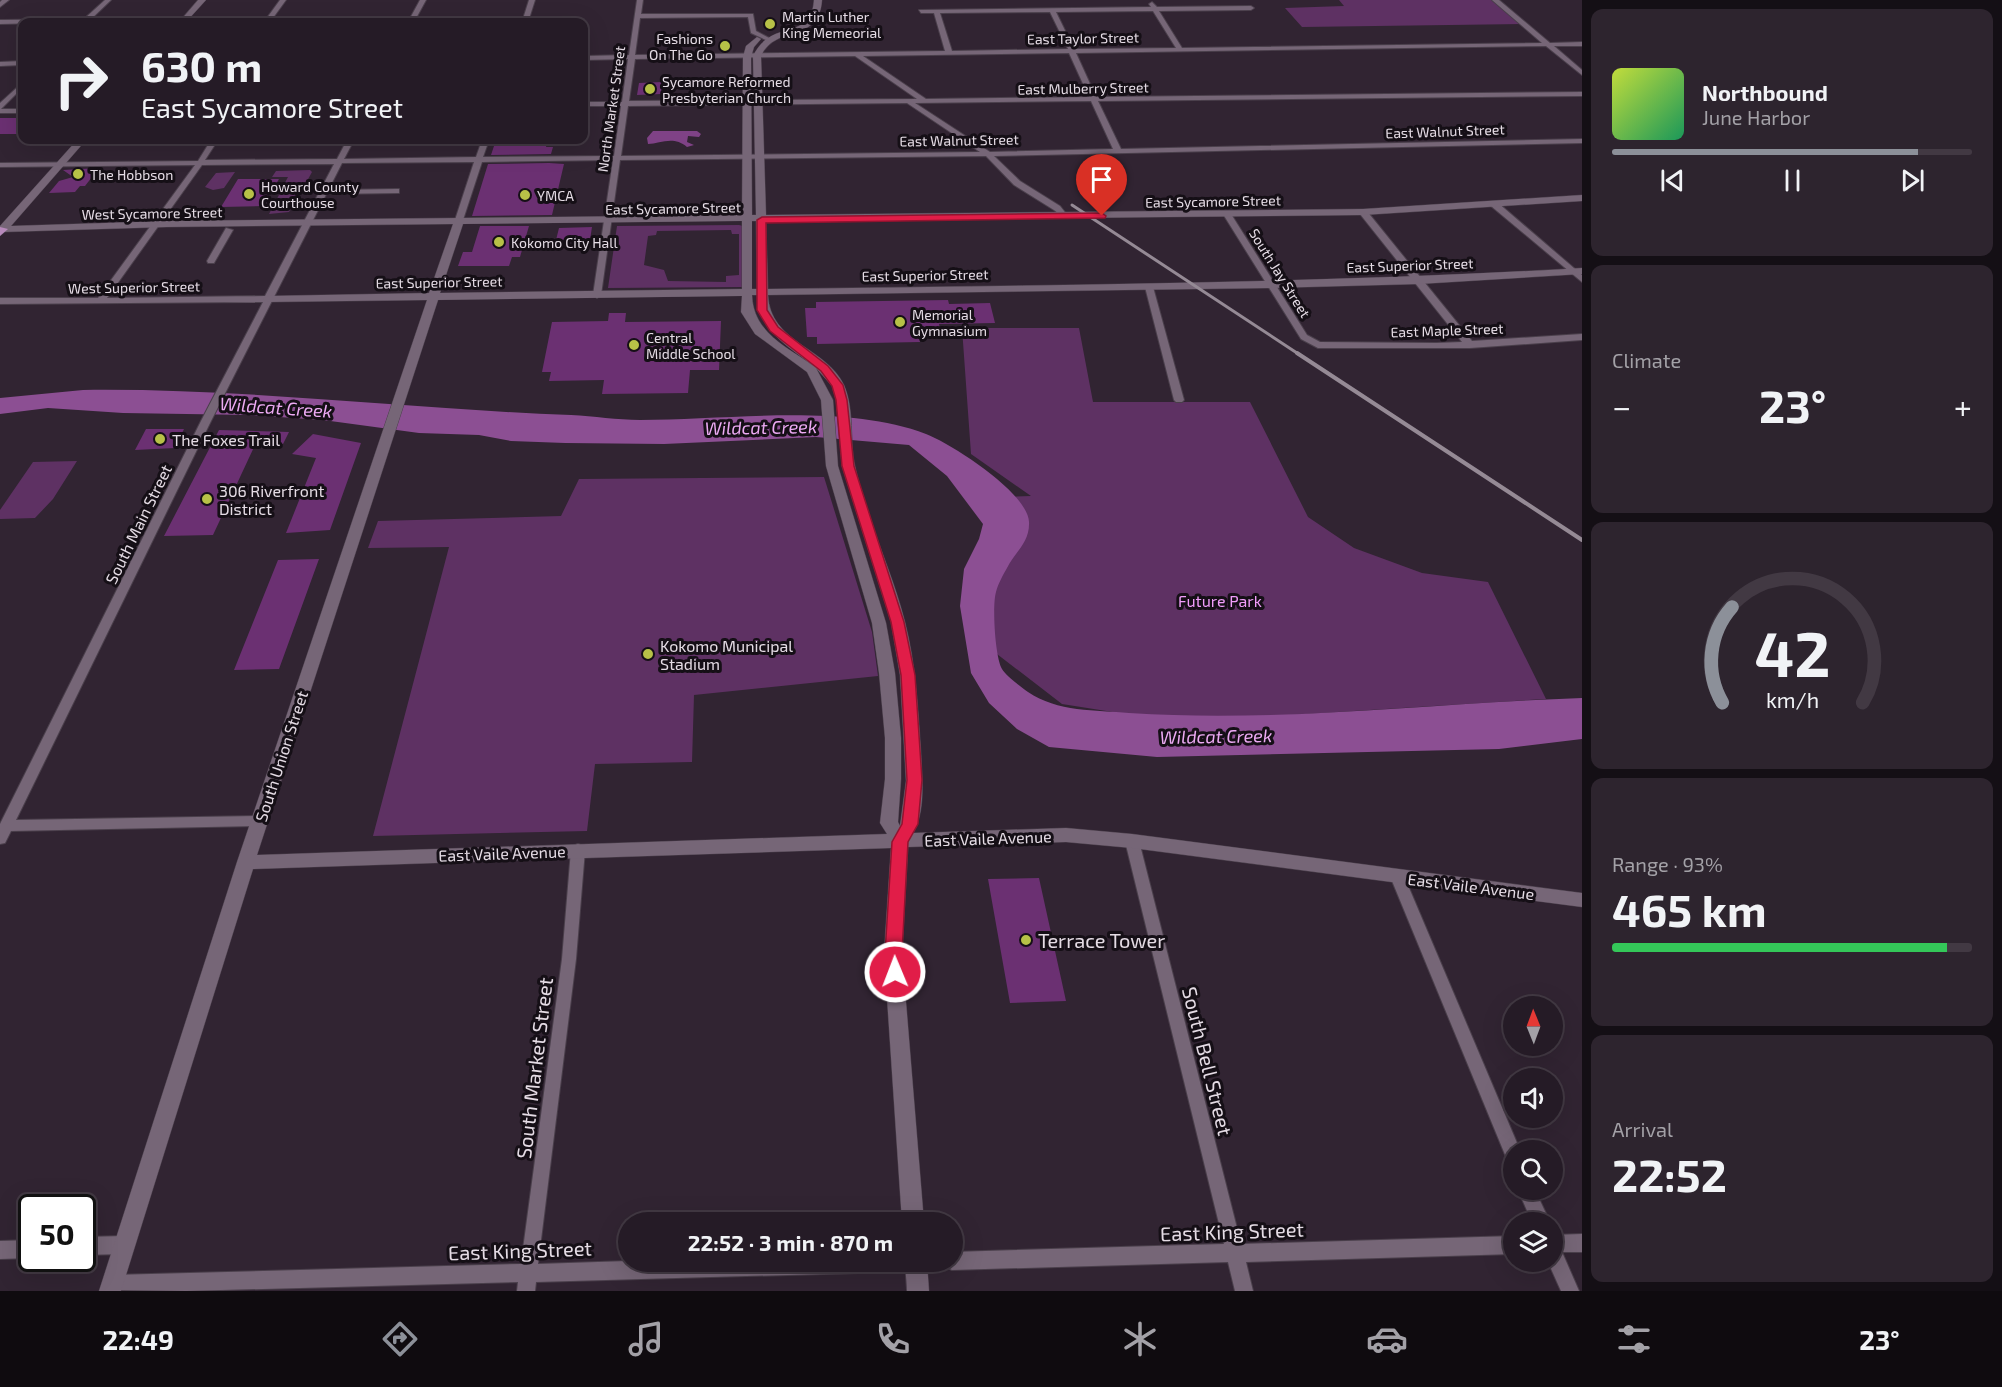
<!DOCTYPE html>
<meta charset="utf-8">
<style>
:root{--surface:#251b26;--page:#2d242e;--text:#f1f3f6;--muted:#a3a1a7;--line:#423943;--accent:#8c9099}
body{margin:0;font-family:"Exo 2",sans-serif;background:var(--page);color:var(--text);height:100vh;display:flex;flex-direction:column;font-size:22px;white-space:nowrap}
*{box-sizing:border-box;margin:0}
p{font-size:20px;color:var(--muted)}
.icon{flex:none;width:33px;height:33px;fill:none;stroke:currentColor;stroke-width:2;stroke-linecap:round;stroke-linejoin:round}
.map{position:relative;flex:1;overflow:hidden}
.details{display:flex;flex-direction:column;gap:9px;padding:9px;background:#140f15;width:420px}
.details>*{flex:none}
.top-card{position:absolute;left:18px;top:18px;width:570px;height:126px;border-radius:12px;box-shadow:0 6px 24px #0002,0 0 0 2px var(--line);background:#251b26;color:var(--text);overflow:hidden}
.needle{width:39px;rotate:359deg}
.controls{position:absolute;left:1503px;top:996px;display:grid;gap:12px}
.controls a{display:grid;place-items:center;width:60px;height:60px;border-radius:50%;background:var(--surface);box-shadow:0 6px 24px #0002,0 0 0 2px var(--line);font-size:30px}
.speed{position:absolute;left:18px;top:1194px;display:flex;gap:12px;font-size:30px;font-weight:700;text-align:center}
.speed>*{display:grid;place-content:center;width:78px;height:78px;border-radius:50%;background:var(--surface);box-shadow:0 6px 24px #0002,0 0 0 2px var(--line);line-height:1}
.speed .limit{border:3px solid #111;border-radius:9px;background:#fff;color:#111}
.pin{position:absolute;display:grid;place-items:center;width:51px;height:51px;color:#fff;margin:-62px -26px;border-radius:50% 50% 50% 0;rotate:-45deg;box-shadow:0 0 6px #0007}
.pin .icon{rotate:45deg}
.me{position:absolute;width:66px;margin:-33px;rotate:359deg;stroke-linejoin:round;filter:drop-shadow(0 0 4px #0008)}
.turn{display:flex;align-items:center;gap:21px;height:126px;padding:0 24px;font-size:27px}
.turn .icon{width:78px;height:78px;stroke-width:2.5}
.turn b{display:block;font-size:42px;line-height:51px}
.big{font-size:45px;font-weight:700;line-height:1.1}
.details .tile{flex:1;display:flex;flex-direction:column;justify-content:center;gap:9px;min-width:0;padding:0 21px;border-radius:12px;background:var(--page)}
.details .dial{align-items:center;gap:0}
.dial svg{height:156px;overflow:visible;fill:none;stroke:var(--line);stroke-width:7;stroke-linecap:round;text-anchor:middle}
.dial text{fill:var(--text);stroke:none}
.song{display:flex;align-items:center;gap:18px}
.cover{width:72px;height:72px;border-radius:9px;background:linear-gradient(135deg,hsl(70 70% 55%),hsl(150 70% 35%))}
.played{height:6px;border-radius:3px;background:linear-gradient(90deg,var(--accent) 85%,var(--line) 85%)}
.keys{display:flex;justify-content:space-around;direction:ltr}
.heat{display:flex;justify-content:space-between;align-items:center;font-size:33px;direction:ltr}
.charge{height:9px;border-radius:4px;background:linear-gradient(90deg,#34c759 93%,var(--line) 0)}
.trip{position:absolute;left:618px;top:1212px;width:345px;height:60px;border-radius:30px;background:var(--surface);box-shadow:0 6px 24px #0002,0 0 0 2px var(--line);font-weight:700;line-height:60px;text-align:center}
.menu{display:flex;height:96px;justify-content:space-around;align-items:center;background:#0f0b0f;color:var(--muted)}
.menu .icon{width:42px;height:42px}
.menu .on{color:var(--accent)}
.menu b{font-size:27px;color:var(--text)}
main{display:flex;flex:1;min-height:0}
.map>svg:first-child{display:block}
</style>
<main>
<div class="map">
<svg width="1582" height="1291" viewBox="0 0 1582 1291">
<rect width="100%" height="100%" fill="#312432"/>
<path fill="#5e3163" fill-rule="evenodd" d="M 1339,0 L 1495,0 L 1523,24 L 1302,27 L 1285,8 L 1344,6 Z
M 310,170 L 312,172 L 301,192 L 280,192 L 288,177 L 272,177 L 276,171 Z
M 235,172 L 224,188 L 213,190 L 205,187 L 216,173 Z
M 280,193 L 300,193 L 289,212 L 269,214 Z
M 739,225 L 743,226 L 742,287 L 608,288 L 617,226 ZM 731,230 L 732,234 L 739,234 L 739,275 L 726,276 L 726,282 L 668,281 L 664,270 L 644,265 L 648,236 L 656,235 L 657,231 Z
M 962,328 L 1079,328 L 1093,402 L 1250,402 L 1308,517 L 1354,548 L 1422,573 L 1488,582 L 1546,699 L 1176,722 L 1062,704 L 984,644 L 998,497 L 1031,496 L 971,454 Z
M 77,461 L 53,499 L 35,518 L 0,519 L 0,510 L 33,462 Z
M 824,477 L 872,632 L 878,676 L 694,695 L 692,762 L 595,764 L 587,831 L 373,836 L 449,547 L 368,548 L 378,521 L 561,516 L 579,479 Z"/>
<path fill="#7f4286" d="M 653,131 L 697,131 L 701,134 L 699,137 L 688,136 L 687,142 L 694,145 L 687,147 C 673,135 660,144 648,144 L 647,138 Z"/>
<path fill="#8c4f93" d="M 83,390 C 246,388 408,409 571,415 C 594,416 617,420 640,420 C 728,420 844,403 926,434 C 952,444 1028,493 1029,522 C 1030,542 1015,552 1007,568 C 1003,575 998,584 996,592 C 992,605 995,657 1002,669 C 1006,676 1021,687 1028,692 C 1057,712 1096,710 1129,713 C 1281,723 1431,703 1582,698 L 1582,739 L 1499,749 L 1157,757 L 1049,747 L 1017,729 L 989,703 L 971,673 L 960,606 L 964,569 L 979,539 L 983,524 L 947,476 L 909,445 L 816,437 L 664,444 L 565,443 L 511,441 L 479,435 L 419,433 L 323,420 L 249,415 L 123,413 L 48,408 L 0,414 L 0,398 Z"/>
<path fill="#6b3072" d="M 662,82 L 661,94 L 637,95 L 639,83 Z
M 0,118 L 22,118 L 22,134 L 0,134 Z
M 496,140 L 548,140 L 546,147 L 553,147 L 551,154 L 491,155 Z
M 549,163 L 564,164 L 552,215 L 472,216 L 488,164 Z
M 99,168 L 85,186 L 80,186 L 75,192 L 49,193 L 59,181 L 73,177 L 63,170 Z
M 238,179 L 279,179 L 263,206 L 221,207 Z
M 480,226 L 529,226 L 520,257 L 512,257 L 509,266 L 458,266 L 463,252 L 472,252 Z
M 592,227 L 590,240 L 556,240 L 559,228 Z
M 948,300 L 949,304 L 990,303 L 995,323 L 939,324 L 941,334 L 919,334 L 920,342 L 817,344 L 817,337 L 807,337 L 805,308 L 816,308 L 816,302 Z
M 609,313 L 626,313 L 625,322 L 721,321 L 719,370 L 690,370 L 688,393 L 602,394 L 604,380 L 549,381 L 551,372 L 542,372 L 552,322 L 608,321 Z
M 146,429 L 184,429 L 175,448 L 135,450 Z
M 219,430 L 289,432 L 283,444 L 255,445 L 213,535 L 164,536 Z
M 313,434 L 361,443 L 330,530 L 286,533 L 316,458 L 292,454 Z
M 319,559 L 279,669 L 234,670 L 278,560 Z
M 1039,878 L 1066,1001 L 1010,1003 L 988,879 Z"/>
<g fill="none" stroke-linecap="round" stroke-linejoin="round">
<defs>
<path id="street" d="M 2,0 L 9,0 L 0,7 L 0,2 Z
M 105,0 L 111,0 L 88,22 L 0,24 L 0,20 L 84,19 Z
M 280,0 L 286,0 L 270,22 L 264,22 Z
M 420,0 L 426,0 L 414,22 L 408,22 Z
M 529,0 L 535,0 L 528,22 L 522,22 Z
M 637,0 L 643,0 L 641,14 L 753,14 L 756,31 L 771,39 L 766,40 L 751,33 L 748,17 L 640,18 L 635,55 L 945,51 L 934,13 L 921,13 L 919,10 L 1151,7 L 1149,4 L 1152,2 L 1157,7 L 1251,6 L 1254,8 L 1251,10 L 1159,11 L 1182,48 L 1542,43 L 1492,0 L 1499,0 L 1550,43 L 1582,42 L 1582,46 L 1554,46 L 1582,70 L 1582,75 L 1546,46 L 1076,53 L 1096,97 L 1582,92 L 1582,96 L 1098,101 L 1121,149 L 1582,139 L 1582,143 L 994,156 L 1020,181 L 1060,206 L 1068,216 L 1064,218 L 1054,210 L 1014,185 L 986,156 L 620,160 L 601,295 L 597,298 L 593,295 L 613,160 L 482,162 L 462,223 L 458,225 L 454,223 L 474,162 L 342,163 L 211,421 L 16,820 L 260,816 L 265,817 L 267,821 L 265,825 L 260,826 L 11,831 L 5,843 L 0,844 L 0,824 L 201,421 L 263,302 L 0,304 L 0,298 L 98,298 L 195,165 L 0,167 L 0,163 L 198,161 L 211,140 L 218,140 L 205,160 L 337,159 L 347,140 L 354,140 L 344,159 L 476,157 L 482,140 L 489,140 L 483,157 L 614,156 L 621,106 L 584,106 L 584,102 L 622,102 L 628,59 L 584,60 L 584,56 L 629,55 ZM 1153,11 L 1176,48 L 1074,49 L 1056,12 ZM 1050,12 L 1068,49 L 952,51 L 940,13 ZM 1069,53 L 1089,97 L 926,99 L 863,56 ZM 855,56 L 917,99 L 629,101 L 635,59 ZM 1091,101 L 1113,149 L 990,152 L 915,103 ZM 907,103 L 980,152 L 621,156 L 628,106 ZM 334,164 L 265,296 L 107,298 L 202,165 Z
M 22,61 L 22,65 L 0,66 L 0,62 Z
M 22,83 L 22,88 L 1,109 L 22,109 L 22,113 L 0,113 L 0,103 Z
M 396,189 L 399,189 L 399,193 L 332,194 L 328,192 L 332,190 Z
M 1491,202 L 1497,202 L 1582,275 L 1582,282 L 1491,206 Z
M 1360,210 L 1366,210 L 1472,341 L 1582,334 L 1582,340 L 1470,348 L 1318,348 L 1301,339 L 1223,214 L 1224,212 L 1231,214 L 1307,335 L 1320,342 L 1436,343 L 1462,342 L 1360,214 Z
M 226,228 L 233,230 L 214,263 L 208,263 L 207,261 Z
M 1149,284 L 1153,287 L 1184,400 L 1182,402 L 1176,402 L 1174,400 L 1145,287 Z
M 1132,836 L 1137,837 L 1139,841 L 1241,1244 L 1514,1236 L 1514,1254 L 1246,1262 L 1253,1291 L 1235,1291 L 1228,1262 L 952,1270 L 946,1267 L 943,1262 L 952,1262 L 952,1252 L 1224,1244 L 1125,841 L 1127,837 Z
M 578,844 L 583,846 L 585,850 L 576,959 L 538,1264 L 628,1261 L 938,1262 L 935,1268 L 929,1271 L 536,1282 L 535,1291 L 517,1291 L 518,1282 L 186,1291 L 106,1290 L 103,1284 L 106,1278 L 112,1275 L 521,1264 L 562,959 L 571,850 L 573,846 Z
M 1397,870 L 1402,872 L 1404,876 L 1520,1150 L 1514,1150 L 1514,1165 L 1508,1163 L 1506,1157 L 1390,876 L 1392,872 Z
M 1518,1190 L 1535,1190 L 1550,1222 L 1532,1222 Z
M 1582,1234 L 1582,1252 L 1562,1252 L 1579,1291 L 1561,1291 L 1548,1262 L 1552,1262 L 1552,1235 Z
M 125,1236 L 131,1239 L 134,1245 L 131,1251 L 125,1254 L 82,1255 L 82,1237 Z
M 32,1240 L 32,1258 L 0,1259 L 0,1241 Z"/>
<path id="secondary" d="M 198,0 L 206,0 L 186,22 L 179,22 Z
M 814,0 L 822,0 C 819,44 777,23 761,56 L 766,215 L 1363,209 L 1582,195 L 1582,201 L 1363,215 L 766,221 L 768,289 C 1039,285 1311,284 1582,268 L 1582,274 L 1419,284 L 1271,288 L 768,295 C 770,343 826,347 844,385 C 855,410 849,441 855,466 C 866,519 892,570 905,622 C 916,665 918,709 921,753 C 922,778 926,811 913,833 L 1066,828 L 1132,834 L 1582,893 L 1582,907 L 1132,848 L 1066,842 L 908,847 L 902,953 L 924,1222 L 902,1222 L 884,953 L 891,848 L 253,869 L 121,1291 L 99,1291 L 237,862 L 427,300 L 268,302 L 263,299 L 268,296 L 429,293 L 453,224 L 167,227 L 3,232 L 0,231 L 0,226 L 77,140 L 86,140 L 11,226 L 167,221 L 742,215 L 743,57 L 746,46 L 757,37 L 761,39 L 754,47 L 751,57 L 752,215 L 756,215 L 753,56 C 772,17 811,43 814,0 ZM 742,221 L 742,289 L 440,293 L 463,224 ZM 752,221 L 756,221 L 757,289 L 752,289 ZM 752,295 L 757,295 C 758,331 790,347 815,367 C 787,347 753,333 752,295 ZM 742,296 L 741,312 L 755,334 L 807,372 L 821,400 L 826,466 L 872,623 L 879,673 L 885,738 L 885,779 L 880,823 L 887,834 L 257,855 L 438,300 ZM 816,368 L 832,386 L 836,400 L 842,466 L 891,622 L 900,675 L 906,781 L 900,826 L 898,822 L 901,779 L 901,738 L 895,673 L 886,623 L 838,466 L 833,400 Z
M 905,1262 L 927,1262 L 929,1291 L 907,1291 Z"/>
<path id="primary" d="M 0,227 L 8,229 L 0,236 Z"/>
</defs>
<use href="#street" stroke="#4a3f4b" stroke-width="2"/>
<use href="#secondary" stroke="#4a3f4b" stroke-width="1"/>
<use href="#primary" stroke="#4a3f4b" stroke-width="1"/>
<use href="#street" fill="#766677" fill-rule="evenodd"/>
<use href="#secondary" fill="#766677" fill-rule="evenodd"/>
<use href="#primary" fill="#b789bb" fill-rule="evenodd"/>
<path stroke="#958a95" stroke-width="3" d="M 1072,205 L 1300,355"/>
<path stroke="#958a95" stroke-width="4" d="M 1297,353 L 1582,540"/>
</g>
<path fill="#e11d48" stroke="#92132f" stroke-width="1.5" d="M 1102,213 L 1106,216 L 1105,218 L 766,223 L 767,310 L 778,327 L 828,366 L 843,385 L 847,400 L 854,466 L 904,622 L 915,675 L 922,780 L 918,824 L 908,842 L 902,953 L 903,972 L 901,977 L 895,979 L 889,977 L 885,953 L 892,842 L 902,824 L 907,780 L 901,675 L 891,622 L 842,466 L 836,400 L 832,386 L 821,371 L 770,331 L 757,310 L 757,220 L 762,217 Z"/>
<g fill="#b7c147" stroke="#150f16" stroke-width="2">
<circle cx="770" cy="24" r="6"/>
<circle cx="725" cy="46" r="6"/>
<circle cx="650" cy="89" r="6"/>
<circle cx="78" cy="174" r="6"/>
<circle cx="249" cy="194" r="6"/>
<circle cx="525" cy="195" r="6"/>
<circle cx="499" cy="242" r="6"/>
<circle cx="900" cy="322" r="6"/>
<circle cx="634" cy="345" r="6"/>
<circle cx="160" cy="439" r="6"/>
<circle cx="207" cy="499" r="6"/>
<circle cx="648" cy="654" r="6"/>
<circle cx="1026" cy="940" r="6"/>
</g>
<g text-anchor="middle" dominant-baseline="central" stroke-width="6" stroke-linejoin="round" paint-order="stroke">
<g font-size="14" fill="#e5dce5" stroke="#150f16" text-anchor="start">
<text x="782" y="16">Martin Luther<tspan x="782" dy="16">King Memeorial</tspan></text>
<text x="713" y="38" text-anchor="end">Fashions<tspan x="713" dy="16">On The Go</tspan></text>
<text x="662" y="81">Sycamore Reformed<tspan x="662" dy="16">Presbyterian Church</tspan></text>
<text x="90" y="174">The Hobbson</text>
<text x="261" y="186">Howard County<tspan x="261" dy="16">Courthouse</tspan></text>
<text x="537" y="195">YMCA</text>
<text x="511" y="242">Kokomo City Hall</text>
<text x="912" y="314">Memorial<tspan x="912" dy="16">Gymnasium</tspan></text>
<text x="646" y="337">Central<tspan x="646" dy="16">Middle School</tspan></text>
</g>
<g font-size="14" fill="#e5dce5" stroke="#150f16">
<text transform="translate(1083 38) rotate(-1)">East Taylor Street</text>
<text transform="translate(1083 88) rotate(-1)">East Mulberry Street</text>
<text transform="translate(611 109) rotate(-82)">North Market Street</text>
<text transform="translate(1445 131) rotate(-2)">East Walnut Street</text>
<text transform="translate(959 140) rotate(-1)">East Walnut Street</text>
<text transform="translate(1213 201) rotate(-1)">East Sycamore Street</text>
<text transform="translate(673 208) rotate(-1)">East Sycamore Street</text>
<text transform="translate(152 213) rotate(-1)">West Sycamore Street</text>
<text transform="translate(1410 265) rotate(-2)">East Superior Street</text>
<text transform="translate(1280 273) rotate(58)">South Jay Street</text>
<text transform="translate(925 275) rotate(-1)">East Superior Street</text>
<text transform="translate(439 282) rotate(-1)">East Superior Street</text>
<text transform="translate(134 287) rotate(-1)">West Superior Street</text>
<text transform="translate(1447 330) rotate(-2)">East Maple Street</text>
</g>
<g font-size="16" fill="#e5dce5" stroke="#150f16" text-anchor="start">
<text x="172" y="439">The Foxes Trail</text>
<text x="219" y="490">306 Riverfront<tspan x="219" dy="18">District</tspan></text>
<text x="660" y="645">Kokomo Municipal<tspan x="660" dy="18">Stadium</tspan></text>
</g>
<g font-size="16" fill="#e5dce5" stroke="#150f16">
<text transform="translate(138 524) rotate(-64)">South Main Street</text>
<text transform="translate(281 756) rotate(-72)">South Union Street</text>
<text transform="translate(988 838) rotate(-2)">East Vaile Avenue</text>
<text transform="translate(502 853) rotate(-2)">East Vaile Avenue</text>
<text transform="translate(1471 886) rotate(7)">East Vaile Avenue</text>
</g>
<g font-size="16" fill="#f19dfa" stroke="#150f16">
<text x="1220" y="600">Future Park</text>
</g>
<g font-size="18" font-style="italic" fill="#edaaf4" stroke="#150f16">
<text transform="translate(276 407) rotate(4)">Wildcat Creek</text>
<text transform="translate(761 427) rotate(-1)">Wildcat Creek</text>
<text transform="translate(1216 736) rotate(-1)">Wildcat Creek</text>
</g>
<g font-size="20" fill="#e5dce5" stroke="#150f16" text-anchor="start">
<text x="1038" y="940">Terrace Tower</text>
</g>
<g font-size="20" fill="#e5dce5" stroke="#150f16">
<text transform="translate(1208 1061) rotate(76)">South Bell Street</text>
<text transform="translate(534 1068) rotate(-83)">South Market Street</text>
<text transform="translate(1232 1231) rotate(-2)">East King Street</text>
<text transform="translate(520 1250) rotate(-2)">East King Street</text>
</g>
</g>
</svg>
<div class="controls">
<a><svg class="needle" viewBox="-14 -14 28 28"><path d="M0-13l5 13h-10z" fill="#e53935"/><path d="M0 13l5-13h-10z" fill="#a3a1a7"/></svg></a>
<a><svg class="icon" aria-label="sound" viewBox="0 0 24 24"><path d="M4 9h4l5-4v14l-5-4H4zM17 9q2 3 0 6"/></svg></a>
<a><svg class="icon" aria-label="search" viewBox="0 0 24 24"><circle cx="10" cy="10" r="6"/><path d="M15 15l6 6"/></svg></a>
<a><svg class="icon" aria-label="layers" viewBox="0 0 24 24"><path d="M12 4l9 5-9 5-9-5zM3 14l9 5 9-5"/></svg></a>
</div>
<div class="speed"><div class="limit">50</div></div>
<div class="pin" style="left:1102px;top:216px;background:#d93025"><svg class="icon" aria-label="arrive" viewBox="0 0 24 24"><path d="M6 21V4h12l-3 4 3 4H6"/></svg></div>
<svg class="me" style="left:895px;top:972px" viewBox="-20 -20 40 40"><circle r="17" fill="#e11d48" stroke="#fff" stroke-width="3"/><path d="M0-11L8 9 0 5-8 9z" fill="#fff"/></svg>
<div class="trip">22:52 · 3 min · 870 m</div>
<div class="top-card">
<div class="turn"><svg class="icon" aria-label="right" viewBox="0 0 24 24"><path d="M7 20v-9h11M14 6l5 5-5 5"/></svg><div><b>630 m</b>East Sycamore Street</div></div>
</div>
</div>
<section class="details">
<div class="tile">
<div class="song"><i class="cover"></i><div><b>Northbound</b><p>June Harbor</p></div></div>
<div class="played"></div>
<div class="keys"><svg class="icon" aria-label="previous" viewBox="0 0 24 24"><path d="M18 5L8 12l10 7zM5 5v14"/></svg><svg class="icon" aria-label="pause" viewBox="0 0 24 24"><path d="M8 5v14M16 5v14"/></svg><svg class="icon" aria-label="next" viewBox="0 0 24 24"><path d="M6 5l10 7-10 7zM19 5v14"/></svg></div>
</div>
<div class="tile"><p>Climate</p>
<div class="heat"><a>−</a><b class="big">23°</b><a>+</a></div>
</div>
<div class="tile dial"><svg viewBox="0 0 100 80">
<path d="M14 69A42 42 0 1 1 86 69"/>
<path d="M14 69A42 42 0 0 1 19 20" stroke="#8c9099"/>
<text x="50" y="56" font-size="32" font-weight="700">42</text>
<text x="50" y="72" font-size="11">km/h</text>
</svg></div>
<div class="tile"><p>Range · 93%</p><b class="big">465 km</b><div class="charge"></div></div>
<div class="tile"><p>Arrival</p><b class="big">22:52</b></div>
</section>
</main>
<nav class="menu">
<b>22:49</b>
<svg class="icon on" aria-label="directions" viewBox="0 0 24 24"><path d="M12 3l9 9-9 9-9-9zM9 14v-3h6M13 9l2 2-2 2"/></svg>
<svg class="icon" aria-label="music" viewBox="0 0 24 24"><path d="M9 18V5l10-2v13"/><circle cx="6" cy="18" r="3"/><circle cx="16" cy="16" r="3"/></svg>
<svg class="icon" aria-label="phone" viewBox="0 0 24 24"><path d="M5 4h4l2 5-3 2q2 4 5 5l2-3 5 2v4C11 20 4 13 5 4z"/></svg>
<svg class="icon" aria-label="climate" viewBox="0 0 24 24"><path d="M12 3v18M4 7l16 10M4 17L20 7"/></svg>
<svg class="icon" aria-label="car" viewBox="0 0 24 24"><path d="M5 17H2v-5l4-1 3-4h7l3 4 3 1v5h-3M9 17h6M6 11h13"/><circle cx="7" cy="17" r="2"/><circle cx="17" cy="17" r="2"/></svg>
<svg class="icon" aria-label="filters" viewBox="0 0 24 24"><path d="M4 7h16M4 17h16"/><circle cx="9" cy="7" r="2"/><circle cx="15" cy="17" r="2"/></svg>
<b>23°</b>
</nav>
